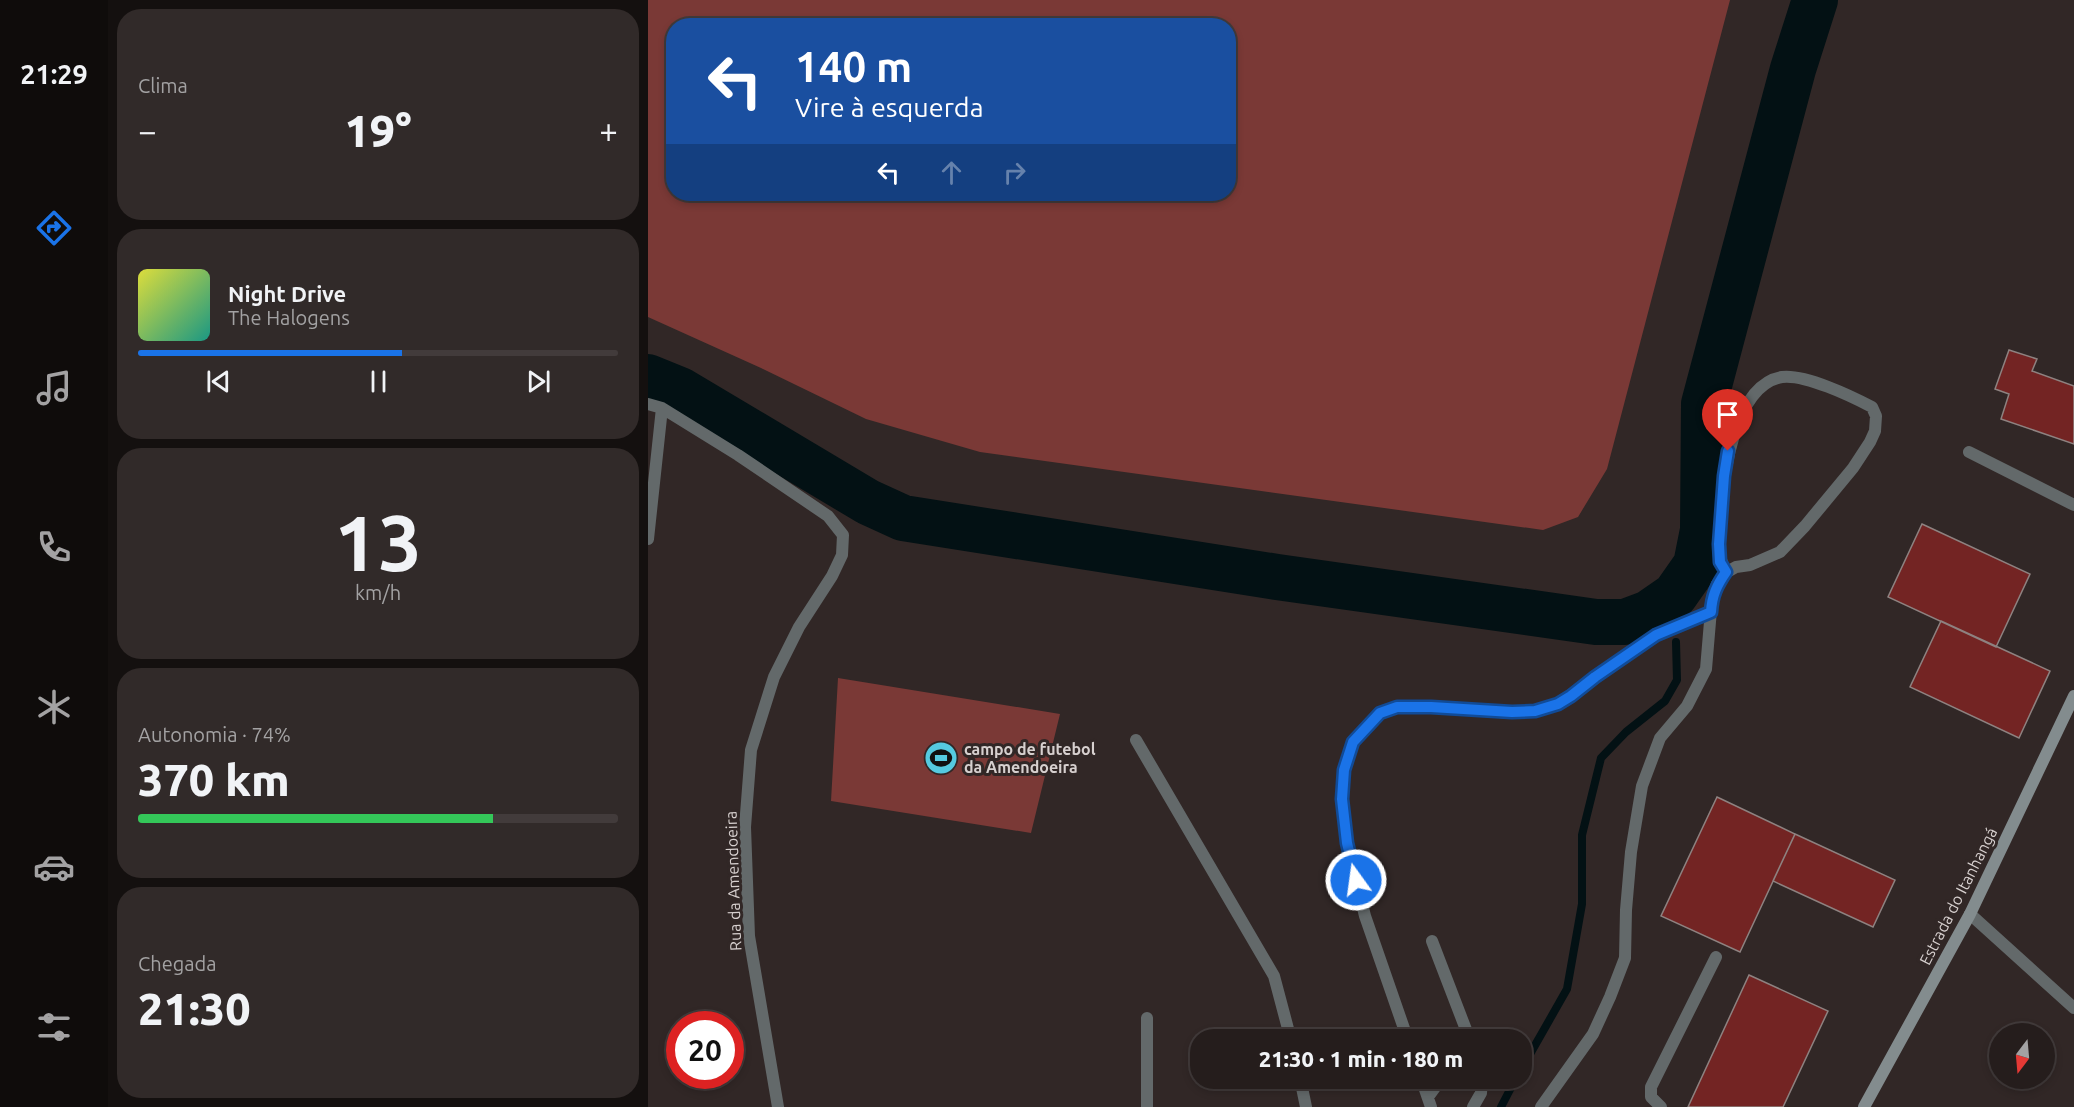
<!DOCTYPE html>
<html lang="pt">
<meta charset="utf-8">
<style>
:root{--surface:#251d1c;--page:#312a29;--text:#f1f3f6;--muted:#a3a2a3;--line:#423b3b;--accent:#1a73e8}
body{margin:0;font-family:Ubuntu,sans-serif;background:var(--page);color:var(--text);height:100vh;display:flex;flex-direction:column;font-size:22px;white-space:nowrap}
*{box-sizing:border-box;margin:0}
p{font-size:20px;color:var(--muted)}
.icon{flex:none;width:33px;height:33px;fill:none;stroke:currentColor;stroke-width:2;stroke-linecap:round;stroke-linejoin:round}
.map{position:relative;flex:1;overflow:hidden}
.drawer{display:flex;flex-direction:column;gap:9px;padding:9px;background:#14100f;width:540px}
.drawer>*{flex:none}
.hud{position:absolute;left:18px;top:18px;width:570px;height:183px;border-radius:24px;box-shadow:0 3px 9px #0003,0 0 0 2px var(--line);background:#1a4fa0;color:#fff;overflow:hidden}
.needle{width:39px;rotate:196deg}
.tools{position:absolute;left:1341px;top:1023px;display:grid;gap:12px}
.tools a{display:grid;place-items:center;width:66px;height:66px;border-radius:50%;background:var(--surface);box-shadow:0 3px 9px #0003,0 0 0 2px var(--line);font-size:30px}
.speed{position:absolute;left:18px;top:1011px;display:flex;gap:12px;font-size:30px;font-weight:700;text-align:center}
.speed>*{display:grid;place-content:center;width:78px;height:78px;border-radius:50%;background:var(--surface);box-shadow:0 3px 9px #0003,0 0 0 2px var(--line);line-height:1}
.speed .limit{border:9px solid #d22;background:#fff;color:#111}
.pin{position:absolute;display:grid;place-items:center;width:51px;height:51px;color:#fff;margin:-62px -26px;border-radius:50% 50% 50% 0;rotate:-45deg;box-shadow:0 0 6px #0007}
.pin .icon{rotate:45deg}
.me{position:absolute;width:66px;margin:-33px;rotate:346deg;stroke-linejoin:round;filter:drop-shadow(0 0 4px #0008)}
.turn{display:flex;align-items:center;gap:21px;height:126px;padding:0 30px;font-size:27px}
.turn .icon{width:78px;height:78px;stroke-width:2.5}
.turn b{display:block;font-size:42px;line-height:51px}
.lanes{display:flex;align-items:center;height:57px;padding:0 30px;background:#0003;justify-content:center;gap:30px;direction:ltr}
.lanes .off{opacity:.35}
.big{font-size:45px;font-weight:800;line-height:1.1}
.drawer .tile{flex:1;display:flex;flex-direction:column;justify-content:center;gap:9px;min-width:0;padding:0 21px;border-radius:24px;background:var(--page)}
.drawer .dial{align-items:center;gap:0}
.dial b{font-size:78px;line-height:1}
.song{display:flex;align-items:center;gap:18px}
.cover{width:72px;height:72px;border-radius:9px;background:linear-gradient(135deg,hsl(60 70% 55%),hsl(170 70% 35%))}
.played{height:6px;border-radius:3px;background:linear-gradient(90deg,var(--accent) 55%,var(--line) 55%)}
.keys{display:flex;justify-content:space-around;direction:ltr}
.heat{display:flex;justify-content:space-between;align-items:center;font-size:33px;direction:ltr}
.charge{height:9px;border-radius:4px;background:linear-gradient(90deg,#34c759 74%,var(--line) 0)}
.trip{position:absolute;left:542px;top:1029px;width:342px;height:60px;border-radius:24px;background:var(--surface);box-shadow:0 3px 9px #0003,0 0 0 2px var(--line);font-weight:800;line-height:60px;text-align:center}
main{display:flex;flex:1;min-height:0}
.dock{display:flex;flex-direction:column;width:108px;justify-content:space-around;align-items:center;background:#0f0c0b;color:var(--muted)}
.dock .icon{width:42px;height:42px}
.dock .selected{color:var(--accent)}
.dock b{font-size:27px;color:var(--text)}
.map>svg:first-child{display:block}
</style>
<main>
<nav class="dock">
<b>21:29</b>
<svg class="icon selected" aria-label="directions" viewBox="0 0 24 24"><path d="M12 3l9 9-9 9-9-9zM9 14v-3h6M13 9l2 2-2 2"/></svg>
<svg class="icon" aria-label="music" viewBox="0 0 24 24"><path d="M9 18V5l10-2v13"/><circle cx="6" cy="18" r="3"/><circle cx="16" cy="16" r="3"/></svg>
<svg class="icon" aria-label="phone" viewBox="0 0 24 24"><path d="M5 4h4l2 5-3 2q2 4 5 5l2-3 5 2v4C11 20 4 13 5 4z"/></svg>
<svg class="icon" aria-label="climate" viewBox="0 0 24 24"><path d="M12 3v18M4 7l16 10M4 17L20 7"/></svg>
<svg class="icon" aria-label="car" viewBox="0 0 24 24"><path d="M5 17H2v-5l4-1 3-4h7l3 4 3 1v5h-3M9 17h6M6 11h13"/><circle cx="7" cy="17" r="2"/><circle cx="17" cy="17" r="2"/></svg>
<svg class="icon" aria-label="filters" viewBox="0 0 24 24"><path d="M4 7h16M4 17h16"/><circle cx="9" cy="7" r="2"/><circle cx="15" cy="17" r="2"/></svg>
</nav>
<section class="drawer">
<div class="tile"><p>Clima</p>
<div class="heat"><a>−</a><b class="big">19°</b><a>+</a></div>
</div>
<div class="tile">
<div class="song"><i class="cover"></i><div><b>Night Drive</b><p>The Halogens</p></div></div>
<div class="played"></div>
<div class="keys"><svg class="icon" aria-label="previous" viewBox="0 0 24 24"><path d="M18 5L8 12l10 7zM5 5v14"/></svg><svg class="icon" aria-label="pause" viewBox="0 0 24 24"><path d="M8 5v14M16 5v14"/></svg><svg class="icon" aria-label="next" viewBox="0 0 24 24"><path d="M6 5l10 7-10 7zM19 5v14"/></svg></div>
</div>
<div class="tile dial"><b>13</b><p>km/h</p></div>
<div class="tile"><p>Autonomia · 74%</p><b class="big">370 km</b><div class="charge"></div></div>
<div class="tile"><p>Chegada</p><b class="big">21:30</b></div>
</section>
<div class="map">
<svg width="1426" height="1107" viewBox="0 0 1426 1107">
<rect width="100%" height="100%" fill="#312726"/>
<path fill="#7a3936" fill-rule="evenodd" d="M 0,0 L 1082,0 L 959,469 L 930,517 L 895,530 L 332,452 L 218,419 L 113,368 L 0,317 ZM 26,26 L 580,26 L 580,194 L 26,194 Z
M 190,678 L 412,714 L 383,833 L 183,801 Z"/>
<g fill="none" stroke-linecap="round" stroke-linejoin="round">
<path stroke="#031114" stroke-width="8" d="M 873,1070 L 919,989 L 934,904 L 934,835 L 953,758 L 978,732 L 1017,701 L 1029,680 L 1028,642
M 853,1107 L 868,1078"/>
<path stroke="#031114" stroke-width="46" d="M 0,377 L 32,390 L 220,502 L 255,518 L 629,577 L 948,622 L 977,622 L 1001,613 L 1027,595 L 1048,565 L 1055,530 L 1056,404 L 1145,69 L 1167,0"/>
</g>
<path fill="#732423" stroke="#8e8280" stroke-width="1.5" d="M 1361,350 L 1389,359 L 1384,371 L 1426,386 L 1426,444 L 1353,419 L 1361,394 L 1347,389 Z
M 1274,524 L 1382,574 L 1348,647 L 1240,597 Z
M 1293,621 L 1402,671 L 1371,738 L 1262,687 Z
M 1069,797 L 1147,834 L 1092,952 L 1013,916 Z
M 1147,834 L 1247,880 L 1225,927 L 1125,881 Z
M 1101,975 L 1180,1011 L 1135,1107 L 1040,1107 Z"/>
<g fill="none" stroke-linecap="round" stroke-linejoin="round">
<path stroke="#63696a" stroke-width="12" d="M 1321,452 L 1426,505
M 784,941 L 822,1040
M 760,1040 L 717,916 L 699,843 L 694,799 L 696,770 L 705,742 L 732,713 L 749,707 L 783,707 L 864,713 L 887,711 L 910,704 L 1008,635 L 1063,612
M 773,1078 L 783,1107
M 780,1097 L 794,1078
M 825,1107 L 833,1093 L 834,1078
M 893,1107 L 945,1034 L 962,997 L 977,958 L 978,910 L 983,852 L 994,786 L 1012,738 L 1039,706 L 1058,669 L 1064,598 L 1069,584 L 1079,572 L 1088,567 L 1102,565 L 1132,552 L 1157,526 L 1205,468 L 1222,442 L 1227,431 L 1228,416 L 1224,407 C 1203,396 1157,374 1134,377 C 1086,385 1075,476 1073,514 C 1071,534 1067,555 1079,572
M 1013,1107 L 1003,1097 L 1003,1087 L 1068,957"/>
<path stroke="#63696a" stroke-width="12" d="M 0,404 L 14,408 L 90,455 L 180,516 L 195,535 L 194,555 L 184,576 L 151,627 L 126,677 L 103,750 L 97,827 L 101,936 L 130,1107
M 0,539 L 14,408
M 488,740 L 626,976 L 643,1040
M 1322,914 L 1426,1008
M 499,1018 L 499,1107
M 652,1078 L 658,1107"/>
<path stroke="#838c8e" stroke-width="12" d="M 1216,1107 L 1322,914 L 1426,696"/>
</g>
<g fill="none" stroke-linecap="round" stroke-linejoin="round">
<defs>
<path id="route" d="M 708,880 L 699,843 L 694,799 L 696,770 L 705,742 L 732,713 L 749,707 L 783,707 L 864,712 L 887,711 L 910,704 L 923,696 L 947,677 L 1008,635 L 1063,612 C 1064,595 1069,585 1078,572 L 1072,562 L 1071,544 L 1076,476 L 1080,451"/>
</defs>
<use href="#route" stroke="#114b97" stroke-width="15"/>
<use href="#route" stroke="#1a73e8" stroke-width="10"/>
</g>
<defs>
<symbol id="stadium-disc" viewBox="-11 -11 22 22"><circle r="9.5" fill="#55cae0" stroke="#312726"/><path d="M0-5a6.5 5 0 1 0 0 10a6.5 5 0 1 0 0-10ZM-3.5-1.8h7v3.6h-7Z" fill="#111"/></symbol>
</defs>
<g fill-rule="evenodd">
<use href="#stadium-disc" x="274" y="739" width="38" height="38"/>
</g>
<g text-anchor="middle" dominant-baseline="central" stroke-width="6" stroke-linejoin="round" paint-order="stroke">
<g font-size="16" font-weight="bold" fill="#d7d0cf" stroke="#312726" text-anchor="start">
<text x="316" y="749">campo de futebol<tspan x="316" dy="18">da Amendoeira</tspan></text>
</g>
<g font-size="16" fill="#d7d0cf" stroke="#312726">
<text transform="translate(85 881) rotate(-92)">Rua da Amendoeira</text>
<text transform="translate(1310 896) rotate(-63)">Estrada do Itanhangá</text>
</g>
</g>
</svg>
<div class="tools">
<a><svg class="needle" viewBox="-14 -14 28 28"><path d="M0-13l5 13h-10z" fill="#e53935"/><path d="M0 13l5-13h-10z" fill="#a3a2a3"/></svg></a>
</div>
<div class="speed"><div class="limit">20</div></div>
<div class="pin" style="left:1080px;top:451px;background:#d93025"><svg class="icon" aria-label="arrive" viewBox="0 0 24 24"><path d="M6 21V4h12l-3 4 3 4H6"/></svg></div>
<svg class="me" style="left:708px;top:880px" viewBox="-20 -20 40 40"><circle r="17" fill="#1a73e8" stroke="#fff" stroke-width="3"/><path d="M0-11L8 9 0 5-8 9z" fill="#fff"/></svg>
<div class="trip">21:30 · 1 min · 180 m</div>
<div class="hud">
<div class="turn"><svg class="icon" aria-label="left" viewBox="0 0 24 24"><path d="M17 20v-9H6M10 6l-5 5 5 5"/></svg><div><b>140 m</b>Vire à esquerda</div></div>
<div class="lanes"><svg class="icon" aria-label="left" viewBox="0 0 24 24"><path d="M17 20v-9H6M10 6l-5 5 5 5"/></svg><svg class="icon off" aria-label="ahead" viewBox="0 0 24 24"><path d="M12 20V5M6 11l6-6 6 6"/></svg><svg class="icon off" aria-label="right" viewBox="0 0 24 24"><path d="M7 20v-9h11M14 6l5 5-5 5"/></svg></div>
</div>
</div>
</main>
